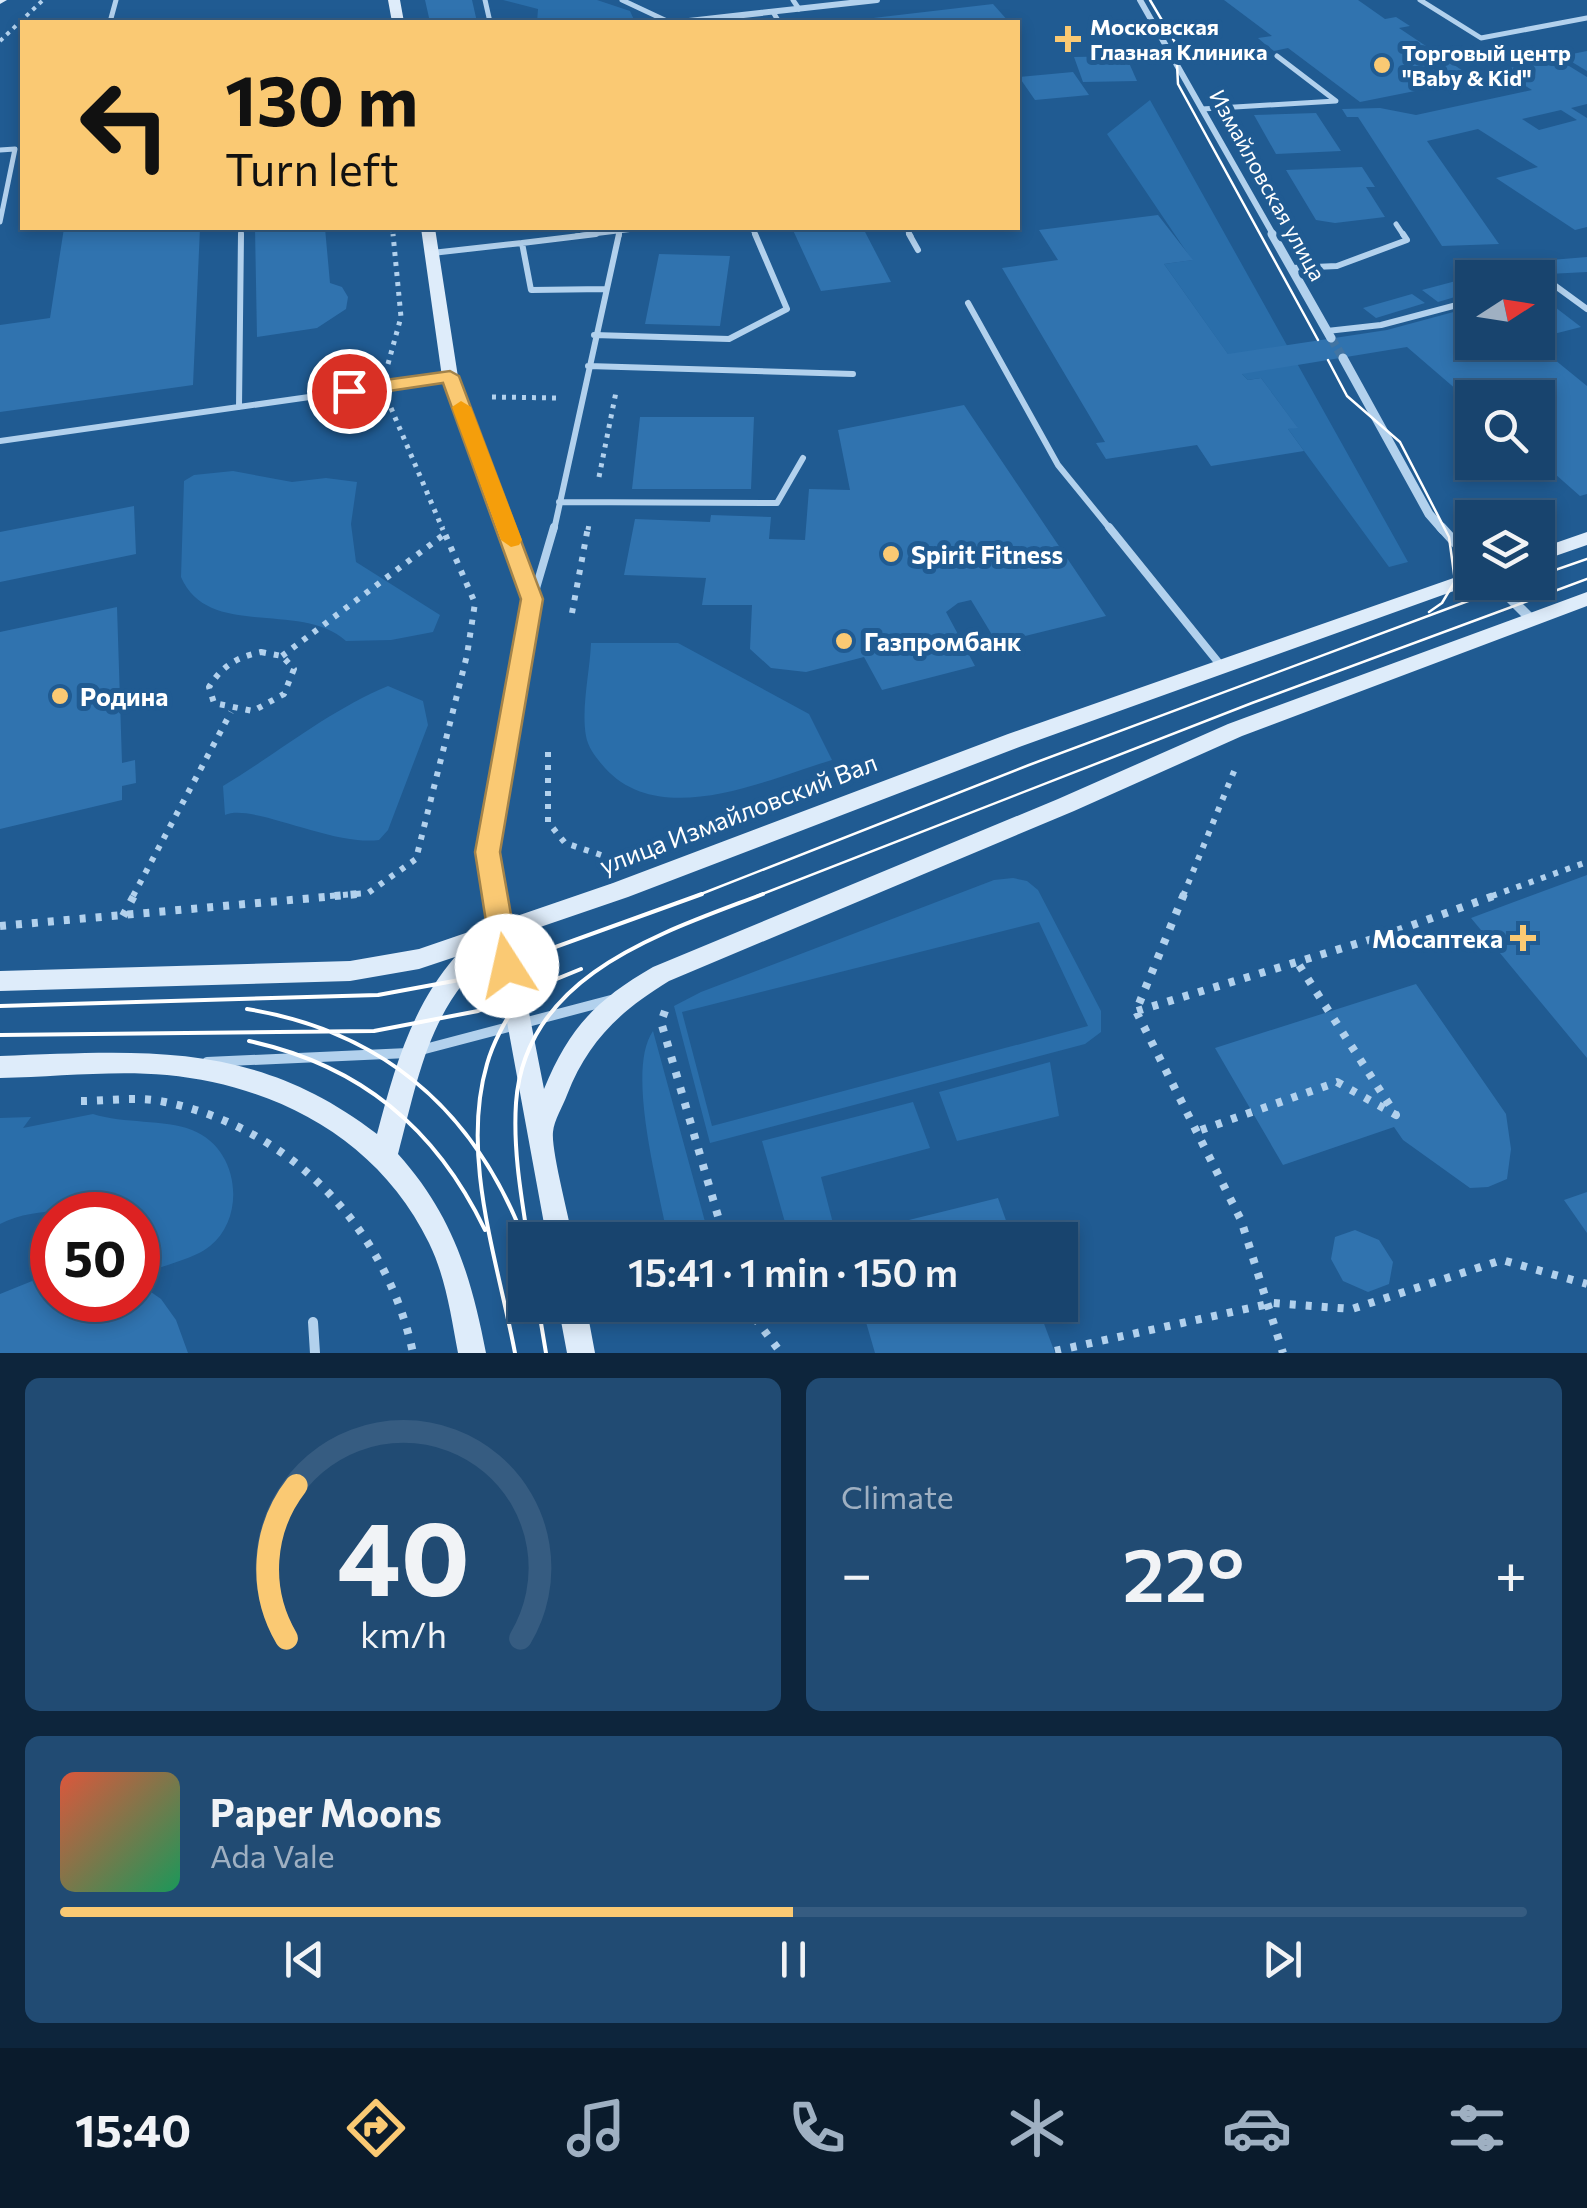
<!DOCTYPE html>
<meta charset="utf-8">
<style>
:root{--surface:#18446e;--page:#214b73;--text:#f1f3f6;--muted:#9fb0c2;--line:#365c81;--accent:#fac973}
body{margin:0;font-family:Commissioner,sans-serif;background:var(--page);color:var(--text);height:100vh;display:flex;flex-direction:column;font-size:38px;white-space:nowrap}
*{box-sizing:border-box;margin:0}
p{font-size:32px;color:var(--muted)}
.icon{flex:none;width:55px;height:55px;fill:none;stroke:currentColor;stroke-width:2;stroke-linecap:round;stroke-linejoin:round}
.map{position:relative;height:1353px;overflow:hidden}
.side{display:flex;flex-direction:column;gap:25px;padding:25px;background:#0d253c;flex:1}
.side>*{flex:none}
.guide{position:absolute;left:20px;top:20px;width:1000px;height:210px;border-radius:0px;box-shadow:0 5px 15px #0003,0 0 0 2px var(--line);background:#fac973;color:#111;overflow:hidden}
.needle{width:65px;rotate:78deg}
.buttons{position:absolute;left:1455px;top:260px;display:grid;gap:20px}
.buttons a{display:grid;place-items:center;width:100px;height:100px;border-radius:0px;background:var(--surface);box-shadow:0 5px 15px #0003,0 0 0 2px var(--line);font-size:50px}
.speed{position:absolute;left:30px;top:1192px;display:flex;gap:20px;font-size:50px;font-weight:700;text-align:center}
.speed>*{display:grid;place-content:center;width:130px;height:130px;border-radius:50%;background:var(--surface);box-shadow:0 5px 15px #0003,0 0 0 2px var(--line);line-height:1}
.speed .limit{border:15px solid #d22;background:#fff;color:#111}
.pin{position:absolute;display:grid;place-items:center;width:85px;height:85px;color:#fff;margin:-42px;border:5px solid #fff;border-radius:50%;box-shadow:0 2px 10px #0007}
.me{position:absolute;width:110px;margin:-55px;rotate:350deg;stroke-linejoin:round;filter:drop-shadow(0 0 8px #0008)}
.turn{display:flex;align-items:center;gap:35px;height:210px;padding:0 40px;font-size:45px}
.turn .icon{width:130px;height:130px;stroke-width:2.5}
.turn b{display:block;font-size:70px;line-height:85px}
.big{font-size:75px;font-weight:600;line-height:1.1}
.side .widget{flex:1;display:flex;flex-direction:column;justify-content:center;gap:15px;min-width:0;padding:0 35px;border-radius:15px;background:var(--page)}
.side .dial{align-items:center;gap:0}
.dial svg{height:260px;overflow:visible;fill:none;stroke:var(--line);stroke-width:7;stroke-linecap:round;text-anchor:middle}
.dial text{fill:var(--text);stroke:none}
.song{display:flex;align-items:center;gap:30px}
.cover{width:120px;height:120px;border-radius:15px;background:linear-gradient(135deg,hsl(10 70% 55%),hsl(150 70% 35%))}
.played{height:10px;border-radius:5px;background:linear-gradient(90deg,var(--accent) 50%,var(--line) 50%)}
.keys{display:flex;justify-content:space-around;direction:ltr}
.heat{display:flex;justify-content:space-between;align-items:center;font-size:55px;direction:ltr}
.side .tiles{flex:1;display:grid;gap:25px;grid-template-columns:1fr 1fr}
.widget:last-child{grid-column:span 2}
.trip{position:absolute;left:508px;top:1222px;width:570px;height:100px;border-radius:0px;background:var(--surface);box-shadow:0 5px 15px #0003,0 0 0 2px var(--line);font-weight:600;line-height:100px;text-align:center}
.menu{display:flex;height:160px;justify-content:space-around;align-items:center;background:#0a1b2c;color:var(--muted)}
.menu .icon{width:70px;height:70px}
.menu .active{color:var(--accent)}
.menu b{font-size:45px;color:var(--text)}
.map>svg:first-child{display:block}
</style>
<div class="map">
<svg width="1587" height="1353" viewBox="0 0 1587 1353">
<rect width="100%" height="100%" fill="#205b92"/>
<path fill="#2a6eaa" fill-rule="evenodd" d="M 503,0 L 597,0 L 630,11 L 635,22 L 537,22 L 538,9 Z
M 1150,100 L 1408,562 L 1389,567 L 1288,429 L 1297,427 L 1261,378 L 1248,380 L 1242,374 L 1164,264 L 1192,260 L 1107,134 Z
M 233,471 L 292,482 L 326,478 L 357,482 L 351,524 L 356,562 L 440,615 L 433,632 L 391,640 L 346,641 C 301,600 208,640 181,577 L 184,481 L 194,475 Z
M 591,643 L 678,643 L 809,714 L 832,760 C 768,779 661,830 605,768 C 597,759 588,748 586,736 C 581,708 590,671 591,643 Z
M 388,686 L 423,701 L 428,725 L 388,830 L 379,840 C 331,846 253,803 225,815 L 223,786 C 278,753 328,711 388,686 Z
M 1013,878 L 1027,881 L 1038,890 L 1101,1011 L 1101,1032 L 1085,1044 L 710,1143 L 674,1006 L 701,992 L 994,880 ZM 1039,922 L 1088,1026 L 712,1126 L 682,1012 Z
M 653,1031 L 710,1240 L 668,1240 C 660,1191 625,1071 653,1031 Z
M 1050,1062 L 1059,1116 L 957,1141 L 939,1092 Z
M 913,1102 L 930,1148 L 821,1177 L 835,1231 L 790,1240 L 762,1141 Z
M 93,1114 C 124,1124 164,1119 192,1130 C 239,1148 247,1216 210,1246 C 194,1259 164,1265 145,1273 L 138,1267 L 138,1215 C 90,1215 44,1202 0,1224 L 0,1118 L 31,1117 L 23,1128 Z"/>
<path fill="#3073af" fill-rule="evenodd" d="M 425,0 L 472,0 L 477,22 L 430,22 Z
M 1224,0 L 1358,0 L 1385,19 L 1396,17 L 1410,26 L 1399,28 L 1475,79 L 1360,102 L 1288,48 L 1274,51 L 1266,45 L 1258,38 L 1272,36 Z
M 993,4 L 1009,22 L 856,22 L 856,20 Z
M 1587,51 L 1587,71 L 1562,56 Z
M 1126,56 L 1137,81 L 1083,82 L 1074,57 Z
M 1556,58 L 1587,77 L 1587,104 L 1571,108 L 1587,118 L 1587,227 L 1575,230 L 1496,178 L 1538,167 L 1478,129 L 1427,141 L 1499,244 L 1442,246 L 1358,117 L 1347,117 L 1342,109 L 1380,108 L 1416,115 L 1532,90 L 1500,70 ZM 1561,110 L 1577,120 L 1539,130 L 1522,119 Z
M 1073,72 L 1089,95 L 1035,100 L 1019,77 Z
M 1316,113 L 1341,151 L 1276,154 L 1254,115 Z
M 1362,167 L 1375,187 L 1366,187 L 1385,217 L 1335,223 L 1316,220 L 1286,170 Z
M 1158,215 L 1193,260 L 1164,264 L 1228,354 L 1387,330 L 1472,307 L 1472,342 L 1533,342 L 1587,386 L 1587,494 L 1580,496 L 1538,459 L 1538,398 L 1472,398 L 1472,403 L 1407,347 L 1242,374 L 1248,380 L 1261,378 L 1298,428 L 1288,429 L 1304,451 L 1211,466 L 1197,445 L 1106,459 L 1096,443 L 1105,442 L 1002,268 L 1058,260 L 1039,230 Z
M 64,228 L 200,228 L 193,385 L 0,412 L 0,325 L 50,318 Z
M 255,228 L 325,228 L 330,283 L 342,287 L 348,297 L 346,309 L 317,328 L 257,337 Z
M 792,228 L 863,228 L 891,282 L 821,291 Z
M 659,254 L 730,256 L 720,326 L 645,324 Z
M 1587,257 L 1587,272 L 1472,278 L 1472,292 L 1438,302 L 1422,290 L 1486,273 L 1480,266 Z
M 1412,294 L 1425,303 L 1376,318 L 1363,308 Z
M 1538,294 L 1581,327 L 1538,338 Z
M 964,405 L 1106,616 L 997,643 L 971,600 L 958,603 L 946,612 L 975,666 L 882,690 L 864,657 L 806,672 L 771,668 L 750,649 L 752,605 L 702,605 L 706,578 L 624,575 L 635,519 L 710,522 L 711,515 L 771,517 L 769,539 L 805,540 L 809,489 L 850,490 L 838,430 Z
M 640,417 L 754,417 L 751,489 L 632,489 Z
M 134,506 L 136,554 L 0,582 L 0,532 Z
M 117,607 L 122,763 L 135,760 L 136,783 L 122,786 L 122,800 L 0,829 L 0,632 Z
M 1587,875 L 1587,1058 L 1471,918 Z
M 1416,984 L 1506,1114 L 1511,1149 L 1507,1179 L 1488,1187 L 1470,1188 L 1403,1140 L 1394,1127 L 1283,1165 L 1215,1048 Z
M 1587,1192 L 1587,1233 L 1564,1200 Z
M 998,1198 L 1013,1240 L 840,1237 Z
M 1355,1230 L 1379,1240 L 1393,1262 L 1389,1284 L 1368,1292 L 1343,1281 L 1331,1259 L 1335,1237 Z
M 52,1273 L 52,1300 L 138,1300 L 138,1283 L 161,1299 L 176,1320 L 188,1353 L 0,1353 L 0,1294 Z
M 861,1305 L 1037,1305 L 1055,1353 L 875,1353 Z"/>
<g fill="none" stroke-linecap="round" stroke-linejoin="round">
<path stroke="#4174a2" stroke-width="9" stroke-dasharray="9 4" stroke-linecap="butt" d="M 1331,338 L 1343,358"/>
<path stroke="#b2d1ed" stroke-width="4" stroke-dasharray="4 5" stroke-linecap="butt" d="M 0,41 L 43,0
M 1202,50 L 1256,47
M 392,228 L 393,236"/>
<path stroke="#b2d1ed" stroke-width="5" stroke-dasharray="4 6" stroke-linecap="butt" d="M 388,364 L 401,317 L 393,234
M 492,397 L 560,398
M 391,408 L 443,530
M 599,477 L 616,392
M 588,530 L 589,524"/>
<path stroke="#b2d1ed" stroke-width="6" stroke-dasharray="5 8" stroke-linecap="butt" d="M 572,613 L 588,527
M 261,652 L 282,656 L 294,669 L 284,694 L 253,711 L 214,703 L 209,687 C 222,666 237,657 261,652 Z
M 282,656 L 446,533
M 548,752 L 548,822 L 565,843 L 604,856
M 133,896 L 231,712
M 330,896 L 368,893 L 416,859 L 467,655 L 475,603 L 442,527
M 1183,896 L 1237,764
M 1492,896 L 1587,862"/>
<path stroke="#b2d1ed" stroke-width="8" stroke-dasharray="6 10" stroke-linecap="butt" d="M 1184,894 L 1136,1011 L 1241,1220 L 1283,1353
M 123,916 L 135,894
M 0,926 L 358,894
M 665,1011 L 661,1022 L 725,1240
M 1137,1011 L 1382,936 L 1499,894
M 81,1101 C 109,1101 138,1096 165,1102 C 291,1128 387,1229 413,1353
M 1201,1130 L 1337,1082 L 1396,1115 L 1297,962
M 745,1305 L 781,1353
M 1055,1351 L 1273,1303 L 1352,1309 L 1502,1260 L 1587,1284"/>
<path stroke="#b2d1ed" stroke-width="5" d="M 485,0 L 490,22
M 622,0 L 669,22
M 793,0 L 799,9
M 1420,0 L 1481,38 L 1587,18
M 773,12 L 779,22
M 110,22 L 116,0
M 1202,109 L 1336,101 L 1277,56
M 0,150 L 15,149 L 0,222
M 1396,224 L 1404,236
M 752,228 L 756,236
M 906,228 L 911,236
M 241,236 L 241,228
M 576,236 L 642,228
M 619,236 L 620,230"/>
<path stroke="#b2d1ed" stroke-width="6" d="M 596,234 L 522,243 L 531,290 L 606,289
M 909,234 L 918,250
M 432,253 L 522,243
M 1292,268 L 1337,266 L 1407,240 L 1403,234
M 1538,285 L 1550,282 L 1587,309
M 968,303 L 1058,465 L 1111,530
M 1327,331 L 1381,325 L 1472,301
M 594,335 L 729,339 L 787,309 L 755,234
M 588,366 L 853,374
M 239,407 L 241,234
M 0,441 L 450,377
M 559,502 L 777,503 L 803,458
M 554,530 L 619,234"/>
<path stroke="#b2d1ed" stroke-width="8" d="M 1109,527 L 1222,667
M 534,595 L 554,527"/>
<path stroke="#b2d1ed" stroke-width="10" d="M 421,1050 L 611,1000
M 207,1062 L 408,1053
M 313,1322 L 315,1353"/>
<path stroke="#b2d1ed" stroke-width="6" d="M 1140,0 L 1274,236
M 680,22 L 877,0"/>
<path stroke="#b2d1ed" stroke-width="9" d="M 1272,234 L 1331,338
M 1343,358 L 1429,514 L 1443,530"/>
<path stroke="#b2d1ed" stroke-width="10" d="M 1441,527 L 1472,561
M 1494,582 L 1532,620"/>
<path fill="#deecfa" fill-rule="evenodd" d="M 0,0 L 7,0 L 0,4 Z
M 388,0 L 400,0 L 404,22 L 392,22 Z
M 421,228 L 435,228 L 458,377 L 542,599 L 498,852 L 511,918 L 613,883 L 1008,734 L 1465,574 L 1472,573 L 1472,582 L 1479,582 L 1022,746 L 628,897 L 514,936 L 544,1089 C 569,1028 596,1000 653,967 L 1058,799 L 1228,724 L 1587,592 L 1587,606 L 1242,736 L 1074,811 L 669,981 C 620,1011 588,1041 567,1095 C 563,1106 554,1120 553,1132 C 551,1150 569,1217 573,1240 L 547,1240 L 494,951 C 429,1007 419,1075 398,1154 C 452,1214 471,1275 486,1353 L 458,1353 C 451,1316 446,1278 429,1243 C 379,1140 278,1086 167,1075 C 112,1070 55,1077 0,1078 L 0,1056 C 145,1051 255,1040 377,1134 C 394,1070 411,1008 455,957 L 419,969 L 350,981 L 0,991 L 0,971 L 350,961 L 419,949 L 489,925 L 476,852 L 522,599 L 442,377 Z
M 1587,532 L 1587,545 L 1538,562 L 1538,549 Z
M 558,1305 L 586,1305 L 595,1353 L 567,1353 Z"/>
<path stroke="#fff" stroke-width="2.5" d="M 1150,0 L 1176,44 L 1178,84 L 1318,340
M 1328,360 L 1347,396 L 1400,442 L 1449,537 L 1455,581 L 1442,603 L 1429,612
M 1538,576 L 1587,559
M 696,896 L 1029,765 L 1519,582
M 757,896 L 1252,703 L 1587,579"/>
<path stroke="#fff" stroke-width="4" d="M 0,1006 L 378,995 L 470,978 L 702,894
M 247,1009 C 376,1030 466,1103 517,1222
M 0,1035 L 374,1031 L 478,1011 L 581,969
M 249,1041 C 360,1065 436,1128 485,1230
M 528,1240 C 521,1195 513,1149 516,1103 C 525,974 662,933 763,894
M 538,1305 L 546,1353
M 515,1353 C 498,1262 460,1156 487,1064 C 494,1039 508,1017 521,995"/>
</g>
<path fill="#fac973" stroke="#a2834b" stroke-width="2.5" d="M 450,371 L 459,376 L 543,599 L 500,852 L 520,966 L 516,974 L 497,974 L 493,966 L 475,852 L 521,599 L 443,383 L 349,397 L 340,391 L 349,385 Z"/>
<path fill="#f59e0b" d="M 461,401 L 471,407 L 522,540 L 519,545 L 511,547 L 501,540 L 452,407 Z"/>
<g fill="#fac973" stroke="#205b92" stroke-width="4">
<path d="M1063 24h10v10h10v10h-10v10h-10v-10h-10v-10h10z"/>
<circle cx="1382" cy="65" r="10"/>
<circle cx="891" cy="554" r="10"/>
<circle cx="844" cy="641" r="10"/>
<circle cx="60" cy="696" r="10"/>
<path d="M1518 923h10v10h10v10h-10v10h-10v-10h-10v-10h10z"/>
</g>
<g text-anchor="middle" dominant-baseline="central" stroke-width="10" stroke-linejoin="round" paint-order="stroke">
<g font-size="22" font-weight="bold" fill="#fff" stroke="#205b92" text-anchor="start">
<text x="1090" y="26">Московская<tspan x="1090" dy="25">Глазная Клиника</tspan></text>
<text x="1402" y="52">Торговый центр<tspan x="1402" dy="25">"Baby &amp; Kid"</tspan></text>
</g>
<g font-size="22" fill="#fff" stroke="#205b92">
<text transform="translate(1268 185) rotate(61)">Измайловская улица</text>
</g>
<g font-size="25" font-weight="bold" fill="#fff" stroke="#205b92" text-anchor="start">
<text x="911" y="554">Spirit Fitness</text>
<text x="864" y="641">Газпромбанк</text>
<text x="80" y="696">Родина</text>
<text x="1503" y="938" text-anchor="end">Мосаптека</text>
</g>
<g font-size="25" fill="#fff" stroke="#205b92">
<text transform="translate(738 813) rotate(-21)">улица Измайловский Вал</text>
</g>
</g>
</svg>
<div class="buttons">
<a><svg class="needle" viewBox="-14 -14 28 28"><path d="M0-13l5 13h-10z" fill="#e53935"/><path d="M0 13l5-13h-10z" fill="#9fb0c2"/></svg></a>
<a><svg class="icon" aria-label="search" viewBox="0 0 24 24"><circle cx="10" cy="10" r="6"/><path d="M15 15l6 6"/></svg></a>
<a><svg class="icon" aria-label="layers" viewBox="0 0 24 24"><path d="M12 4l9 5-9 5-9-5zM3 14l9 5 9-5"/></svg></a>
</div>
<div class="speed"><div class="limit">50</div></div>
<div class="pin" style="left:349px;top:391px;background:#d93025"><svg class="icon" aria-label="arrive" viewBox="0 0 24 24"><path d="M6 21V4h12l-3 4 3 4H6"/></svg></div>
<svg class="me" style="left:507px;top:966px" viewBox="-20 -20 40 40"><circle r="19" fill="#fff"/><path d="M0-13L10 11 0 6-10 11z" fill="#fac973"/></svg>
<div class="trip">15:41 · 1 min · 150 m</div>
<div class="guide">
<div class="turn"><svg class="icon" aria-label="left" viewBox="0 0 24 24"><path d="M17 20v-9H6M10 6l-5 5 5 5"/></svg><div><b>130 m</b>Turn left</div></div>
</div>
</div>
<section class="side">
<div class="tiles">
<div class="widget dial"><svg viewBox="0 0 100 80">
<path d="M14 69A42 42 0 1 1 86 69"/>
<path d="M14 69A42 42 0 0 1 17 22" stroke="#fac973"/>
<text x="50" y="56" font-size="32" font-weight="700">40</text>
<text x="50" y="72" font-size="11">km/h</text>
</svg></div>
<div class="widget"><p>Climate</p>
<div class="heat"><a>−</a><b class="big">22°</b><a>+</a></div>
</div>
<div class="widget">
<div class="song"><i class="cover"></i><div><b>Paper Moons</b><p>Ada Vale</p></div></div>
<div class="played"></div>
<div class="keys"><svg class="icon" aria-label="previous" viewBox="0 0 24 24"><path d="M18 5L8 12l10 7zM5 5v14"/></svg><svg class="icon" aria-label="pause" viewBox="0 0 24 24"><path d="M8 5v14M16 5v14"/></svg><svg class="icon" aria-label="next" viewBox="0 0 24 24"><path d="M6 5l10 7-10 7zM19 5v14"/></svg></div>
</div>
</div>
</section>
<nav class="menu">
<b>15:40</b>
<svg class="icon active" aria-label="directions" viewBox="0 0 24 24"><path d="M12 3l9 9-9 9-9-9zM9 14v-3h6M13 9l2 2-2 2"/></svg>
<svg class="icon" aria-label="music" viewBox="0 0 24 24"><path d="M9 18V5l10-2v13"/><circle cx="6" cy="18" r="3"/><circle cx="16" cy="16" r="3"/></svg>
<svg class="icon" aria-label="phone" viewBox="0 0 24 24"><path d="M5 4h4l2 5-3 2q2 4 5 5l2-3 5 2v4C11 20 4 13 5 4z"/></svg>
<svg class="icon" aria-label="climate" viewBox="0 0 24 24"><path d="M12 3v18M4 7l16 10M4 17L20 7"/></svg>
<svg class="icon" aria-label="car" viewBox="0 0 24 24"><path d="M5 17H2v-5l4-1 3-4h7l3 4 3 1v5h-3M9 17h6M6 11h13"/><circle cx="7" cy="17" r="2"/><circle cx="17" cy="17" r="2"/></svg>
<svg class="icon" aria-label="filters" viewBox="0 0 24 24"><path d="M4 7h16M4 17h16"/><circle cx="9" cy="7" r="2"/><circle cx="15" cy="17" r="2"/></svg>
</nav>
